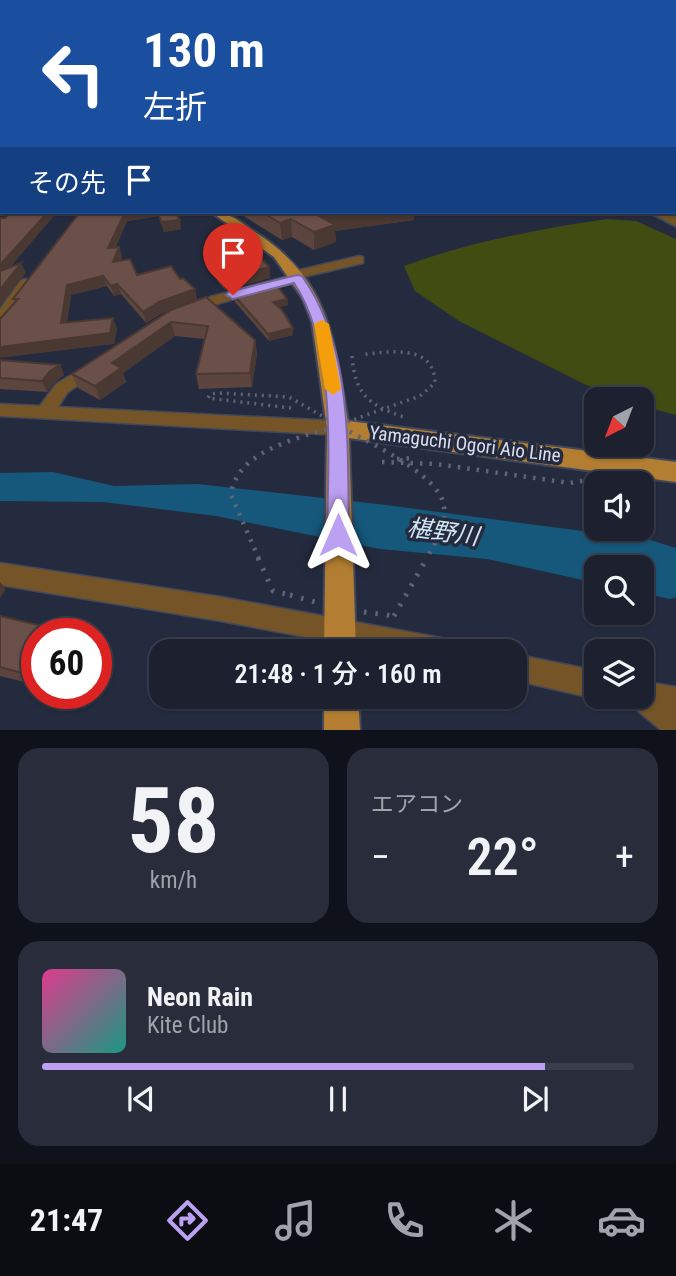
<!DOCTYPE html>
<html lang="ja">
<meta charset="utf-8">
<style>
:root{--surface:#1c202f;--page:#292d3b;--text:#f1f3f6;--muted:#a0a3aa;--line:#3a3e4b;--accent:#bca0f2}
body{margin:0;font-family:"Roboto Condensed","Noto Sans JP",sans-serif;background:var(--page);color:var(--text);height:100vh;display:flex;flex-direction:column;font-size:26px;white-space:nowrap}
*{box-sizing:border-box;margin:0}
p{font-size:23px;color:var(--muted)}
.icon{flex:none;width:38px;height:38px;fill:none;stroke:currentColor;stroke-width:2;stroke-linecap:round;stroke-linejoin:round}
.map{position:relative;height:730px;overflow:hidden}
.sheet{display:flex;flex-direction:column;gap:18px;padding:18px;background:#0f121a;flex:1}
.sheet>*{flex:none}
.top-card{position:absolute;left:0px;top:0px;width:677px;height:214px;box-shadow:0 2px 5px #0004,0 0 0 2px var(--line);background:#1a4fa0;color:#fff;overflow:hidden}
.needle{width:46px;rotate:222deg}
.buttons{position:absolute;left:584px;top:387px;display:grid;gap:14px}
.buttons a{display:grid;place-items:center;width:70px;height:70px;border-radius:14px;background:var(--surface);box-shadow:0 2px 5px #0004,0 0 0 2px var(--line);font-size:35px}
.speed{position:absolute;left:21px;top:618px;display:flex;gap:14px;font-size:35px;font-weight:700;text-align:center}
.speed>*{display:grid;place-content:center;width:91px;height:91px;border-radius:50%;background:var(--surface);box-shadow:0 2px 5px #0004,0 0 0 2px var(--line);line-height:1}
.speed .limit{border:10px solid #d22;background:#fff;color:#111}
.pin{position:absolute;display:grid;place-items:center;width:60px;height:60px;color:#fff;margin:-72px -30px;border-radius:50% 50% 50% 0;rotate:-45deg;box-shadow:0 0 7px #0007}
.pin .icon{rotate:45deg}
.me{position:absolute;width:77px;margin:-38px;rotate:0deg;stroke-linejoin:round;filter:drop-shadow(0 0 5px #0008)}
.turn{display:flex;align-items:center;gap:24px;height:147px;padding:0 28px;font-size:32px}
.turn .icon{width:91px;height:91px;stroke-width:2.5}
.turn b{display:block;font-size:49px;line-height:60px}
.then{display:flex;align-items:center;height:66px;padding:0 28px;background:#0003;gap:14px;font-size:26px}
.big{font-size:52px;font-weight:600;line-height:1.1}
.sheet .widget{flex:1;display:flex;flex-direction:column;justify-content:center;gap:10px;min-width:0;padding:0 24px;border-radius:21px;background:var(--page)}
.sheet .dial{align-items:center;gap:0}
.dial b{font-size:91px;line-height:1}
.song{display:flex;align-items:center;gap:21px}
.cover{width:84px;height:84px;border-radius:10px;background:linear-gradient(135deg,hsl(330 70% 55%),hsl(170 70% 35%))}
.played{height:7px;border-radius:4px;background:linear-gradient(90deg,var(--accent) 85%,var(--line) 85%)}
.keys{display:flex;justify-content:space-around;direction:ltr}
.heat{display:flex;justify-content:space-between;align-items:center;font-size:38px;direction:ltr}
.sheet .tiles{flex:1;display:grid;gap:18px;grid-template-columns:1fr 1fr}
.widget:last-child{grid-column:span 2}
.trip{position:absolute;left:149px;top:639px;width:378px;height:70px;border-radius:21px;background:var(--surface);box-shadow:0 2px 5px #0004,0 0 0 2px var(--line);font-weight:600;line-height:70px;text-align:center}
.menu{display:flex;height:112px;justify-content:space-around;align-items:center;background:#0b0d13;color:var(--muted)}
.menu .icon{width:49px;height:49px}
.menu .on{color:var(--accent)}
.menu b{font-size:32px;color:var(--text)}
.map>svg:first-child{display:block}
</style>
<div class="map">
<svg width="676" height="730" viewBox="0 0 676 730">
<rect width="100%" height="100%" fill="#252b3f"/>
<path fill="#404c12" d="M 607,219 L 636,221 L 676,239 L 676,415 L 642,406 L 642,399 L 624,399 L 584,384 L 459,321 L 415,291 L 404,266 C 469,242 539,229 607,219 Z"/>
<path fill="#16587b" d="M 53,472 L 114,486 L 197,484 L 386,505 L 650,540 L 676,548 L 676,597 L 670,599 L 642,593 L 642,567 L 597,567 L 597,583 L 487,559 L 380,549 L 216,516 L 103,502 L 0,501 L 0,473 Z"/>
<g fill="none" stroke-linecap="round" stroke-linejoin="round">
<defs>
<path id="minor" d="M 359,256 L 363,257 L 363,263 L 303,277 L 301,281 L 220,303 L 197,312 L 187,312 L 185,309 L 210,297 L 289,276 L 291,272 Z
M 26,279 L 32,283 L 5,322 L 0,323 L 0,309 L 21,280 Z
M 92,363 L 100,368 L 98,372 L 68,392 L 58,407 L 338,421 L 344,423 L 347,428 L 344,433 L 338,435 L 0,416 L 0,404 L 40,406 L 56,384 Z
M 0,563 L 221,597 L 441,638 L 450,642 L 454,651 L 381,651 L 221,621 L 0,585 Z
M 514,654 L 597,671 L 597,696 L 602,696 L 597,699 L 514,680 Z
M 642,681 L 676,687 L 676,730 L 661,730 L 632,706 L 628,696 L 642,696 Z"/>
<path id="tertiary" d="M 649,212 L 665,212 L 676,217 L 676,226 Z"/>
<path id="primary" d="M 211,212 C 230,212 242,223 258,234 C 332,283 333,342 348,421 L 676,462 L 676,482 L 349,438 L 356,651 L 324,651 L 327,428 L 312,322 L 303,299 L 274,257 Z
M 324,696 L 358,696 L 360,730 L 324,730 Z"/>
</defs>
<use href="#minor" stroke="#42485b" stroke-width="3"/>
<use href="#tertiary" stroke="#42485b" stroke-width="4"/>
<use href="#primary" stroke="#42485b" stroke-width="4"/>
<path stroke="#5f6476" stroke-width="3.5" stroke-dasharray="2 5" stroke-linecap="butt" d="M 352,356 C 355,394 368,405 404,417"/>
<path stroke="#5f6476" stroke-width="4.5" stroke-dasharray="2.5 7" stroke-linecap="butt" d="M 397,459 L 416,458
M 382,462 L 436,464 L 570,483 L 588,480"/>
<path stroke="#5f6476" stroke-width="5" stroke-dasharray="2.5 9" stroke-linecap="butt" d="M 290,595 L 315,602
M 364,612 L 394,616"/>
<use href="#minor" fill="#755528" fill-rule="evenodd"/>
<use href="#tertiary" fill="#755528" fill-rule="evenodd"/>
<use href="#primary" fill="#b37e31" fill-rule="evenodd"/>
<path stroke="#5f6476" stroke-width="3.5" stroke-dasharray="2 5" stroke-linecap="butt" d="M 291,408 L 208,398 L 210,394 L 218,393 L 289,397 L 336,424
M 341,424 L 420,396 L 435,383 C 435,344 389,351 361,355"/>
<path stroke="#5f6476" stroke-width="4.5" stroke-dasharray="2.5 7" stroke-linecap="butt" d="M 333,423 C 362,439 429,469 442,499 C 450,519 436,542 426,559
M 259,559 L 231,495 C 236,448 308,436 346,423"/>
<path stroke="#5f6476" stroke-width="5" stroke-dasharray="2.5 9" stroke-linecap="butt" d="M 258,558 L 273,591 L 290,595
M 394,616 L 427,558"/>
</g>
<path fill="#5b453e" d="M 80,212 L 175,212 L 181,229 L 164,232 L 159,216 L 127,221 L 115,248 L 119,247 L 122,257 L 120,261 L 137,275 L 180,279 L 197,299 L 162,313 L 146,323 L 121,294 L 114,296 L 107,286 L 71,295 L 67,323 L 117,328 L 114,344 L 15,303 L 13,299 Z
M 237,212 L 414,212 L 414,220 L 335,231 L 336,242 L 314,250 L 292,237 L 282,240 Z
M 227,257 L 269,267 L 270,278 L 225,290 L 218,282 L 216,270 L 229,267 Z
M 234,295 L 287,299 L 288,305 L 279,307 L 293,328 L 293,335 L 269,341 L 235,302 Z
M 171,310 L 255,340 L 257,354 L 252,387 L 199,389 L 196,374 L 205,339 L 175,336 L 123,373 L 126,382 L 100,400 L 78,388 L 72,374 Z
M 0,361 L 60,365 L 64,375 L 55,382 L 47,392 L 0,389 Z
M 0,616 L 37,634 L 37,685 L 0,676 Z"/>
<path fill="#4a3832" d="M 48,212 L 52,212 L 54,216 L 0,279 L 0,265 Z
M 125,212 L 158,212 L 159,216 L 127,221 L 111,258 L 108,248 Z
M 349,212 L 414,212 L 414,220 L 335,231 L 336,242 L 314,250 L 314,232 L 319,216 Z
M 291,219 L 292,237 L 282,240 L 280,223 Z
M 180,220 L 181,229 L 164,232 L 161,222 Z
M 119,247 L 122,257 L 116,272 L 113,262 Z
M 21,263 L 26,273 L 0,306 L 0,290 Z
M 269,267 L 270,278 L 225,290 L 223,279 Z
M 103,276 L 107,286 L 71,295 L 65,334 L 61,323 L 67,285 Z
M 117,284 L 121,294 L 114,296 L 111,286 Z
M 195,289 L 197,299 L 162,313 L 146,323 L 143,312 L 159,302 Z
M 287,299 L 288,305 L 273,309 L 273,302 Z
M 113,318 L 117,328 L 114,344 L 0,358 L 0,347 Z
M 171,322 L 175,336 L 123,373 L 126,382 L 100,400 L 95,386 L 112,363 Z
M 293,328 L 293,335 L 269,341 L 268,334 Z
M 255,340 L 257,354 L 252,387 L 250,373 Z
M 60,365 L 64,375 L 55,382 L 47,392 L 42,381 L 50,371 Z
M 0,582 L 6,589 L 0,598 Z"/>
<path fill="#6a5048" stroke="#4a3832" stroke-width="2" d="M 0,115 L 2,115 L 2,125 L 0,124 Z
M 10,212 L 48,212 L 0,265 L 0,218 L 5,218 Z
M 80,212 L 127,212 L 125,212 L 108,248 L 119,247 L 113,262 L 130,259 L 137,275 L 171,266 L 180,279 L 183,278 L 195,289 L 159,302 L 143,312 L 117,284 L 111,286 L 103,276 L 67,285 L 61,323 L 113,318 L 110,333 L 0,347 L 0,319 L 18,299 L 13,299 Z
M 158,212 L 175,212 L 180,220 L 161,222 Z
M 262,212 L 349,212 L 319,216 L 335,225 L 314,232 L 291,219 L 280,223 Z
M 255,250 L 269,267 L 223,279 L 216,270 L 233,265 L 227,257 Z
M 21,263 L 0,290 L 0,271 Z
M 276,284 L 287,299 L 273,302 L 282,310 L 293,328 L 268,334 L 234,295 Z
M 206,297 L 255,340 L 250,373 L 196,374 L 208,326 L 171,322 L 112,363 L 121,368 L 95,386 L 72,374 L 171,310 Z
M 0,360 L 60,365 L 50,371 L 42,381 L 0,378 Z
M 0,616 L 72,633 L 37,634 L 37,677 L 0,667 Z"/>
<linearGradient id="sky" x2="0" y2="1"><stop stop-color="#141823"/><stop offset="0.53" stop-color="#404a63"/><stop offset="1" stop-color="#404a63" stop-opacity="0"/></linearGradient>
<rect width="676" height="217" fill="url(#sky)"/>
<path fill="#bca0f2" stroke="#7a689d" stroke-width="2" d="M 297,275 L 302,276 C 354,349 347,449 349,535 L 346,542 L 338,545 L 331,542 L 327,535 C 328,460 337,347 294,283 L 233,299 L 226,295 L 228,292 Z"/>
<path fill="#f59e0b" d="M 322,320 L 329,324 L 341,389 L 333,395 L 325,389 L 314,324 Z"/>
<g text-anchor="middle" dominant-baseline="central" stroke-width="7" stroke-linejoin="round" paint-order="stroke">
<g font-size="19" fill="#dbdfed" stroke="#252b3f">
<text transform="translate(465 444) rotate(7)">Yamaguchi Ogori Aio Line</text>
</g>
<g font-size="24" font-style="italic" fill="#d3e6f3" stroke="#252b3f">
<text transform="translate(443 532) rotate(8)">椹野川</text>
</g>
</g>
</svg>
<div class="buttons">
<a><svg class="needle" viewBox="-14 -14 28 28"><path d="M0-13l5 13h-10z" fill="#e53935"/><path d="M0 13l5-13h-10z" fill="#a0a3aa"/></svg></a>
<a><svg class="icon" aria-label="sound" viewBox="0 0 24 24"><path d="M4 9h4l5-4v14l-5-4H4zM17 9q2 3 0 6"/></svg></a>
<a><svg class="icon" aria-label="search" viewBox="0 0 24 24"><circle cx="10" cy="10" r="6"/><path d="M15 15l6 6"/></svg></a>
<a><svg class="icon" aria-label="layers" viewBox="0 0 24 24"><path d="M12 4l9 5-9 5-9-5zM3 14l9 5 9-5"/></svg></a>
</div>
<div class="speed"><div class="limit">60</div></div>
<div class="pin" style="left:233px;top:295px;background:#d93025"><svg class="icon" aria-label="arrive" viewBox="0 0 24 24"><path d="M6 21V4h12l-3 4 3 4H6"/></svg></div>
<svg class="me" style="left:338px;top:535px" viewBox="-20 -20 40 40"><path d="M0-17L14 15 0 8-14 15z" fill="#bca0f2" stroke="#fff" stroke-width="4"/></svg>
<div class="trip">21:48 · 1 分 · 160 m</div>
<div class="top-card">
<div class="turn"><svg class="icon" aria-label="left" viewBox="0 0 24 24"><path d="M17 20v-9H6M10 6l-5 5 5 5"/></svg><div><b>130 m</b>左折</div></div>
<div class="then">その先<svg class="icon" aria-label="arrive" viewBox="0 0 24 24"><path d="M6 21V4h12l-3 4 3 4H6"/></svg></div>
</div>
</div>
<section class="sheet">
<div class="tiles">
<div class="widget dial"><b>58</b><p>km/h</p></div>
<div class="widget"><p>エアコン</p>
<div class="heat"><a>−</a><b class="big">22°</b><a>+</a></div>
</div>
<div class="widget">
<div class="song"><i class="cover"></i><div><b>Neon Rain</b><p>Kite Club</p></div></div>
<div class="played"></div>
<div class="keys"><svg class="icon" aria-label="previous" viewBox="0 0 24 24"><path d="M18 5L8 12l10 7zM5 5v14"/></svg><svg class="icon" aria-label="pause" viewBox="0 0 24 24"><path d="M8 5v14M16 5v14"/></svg><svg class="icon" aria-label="next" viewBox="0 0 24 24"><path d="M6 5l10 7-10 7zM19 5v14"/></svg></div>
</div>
</div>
</section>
<nav class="menu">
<b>21:47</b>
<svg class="icon on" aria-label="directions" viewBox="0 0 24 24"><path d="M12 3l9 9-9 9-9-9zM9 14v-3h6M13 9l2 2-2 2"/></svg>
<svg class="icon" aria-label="music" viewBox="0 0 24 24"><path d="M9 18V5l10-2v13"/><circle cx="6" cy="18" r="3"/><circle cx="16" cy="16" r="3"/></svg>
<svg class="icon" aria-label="phone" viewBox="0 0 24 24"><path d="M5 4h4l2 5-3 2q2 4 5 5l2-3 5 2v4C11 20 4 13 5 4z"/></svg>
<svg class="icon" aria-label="climate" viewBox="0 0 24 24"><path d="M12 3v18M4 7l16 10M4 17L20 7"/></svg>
<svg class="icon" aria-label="car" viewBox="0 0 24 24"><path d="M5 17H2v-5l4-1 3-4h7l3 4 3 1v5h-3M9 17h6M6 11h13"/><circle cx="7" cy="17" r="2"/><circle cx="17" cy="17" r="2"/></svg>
</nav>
